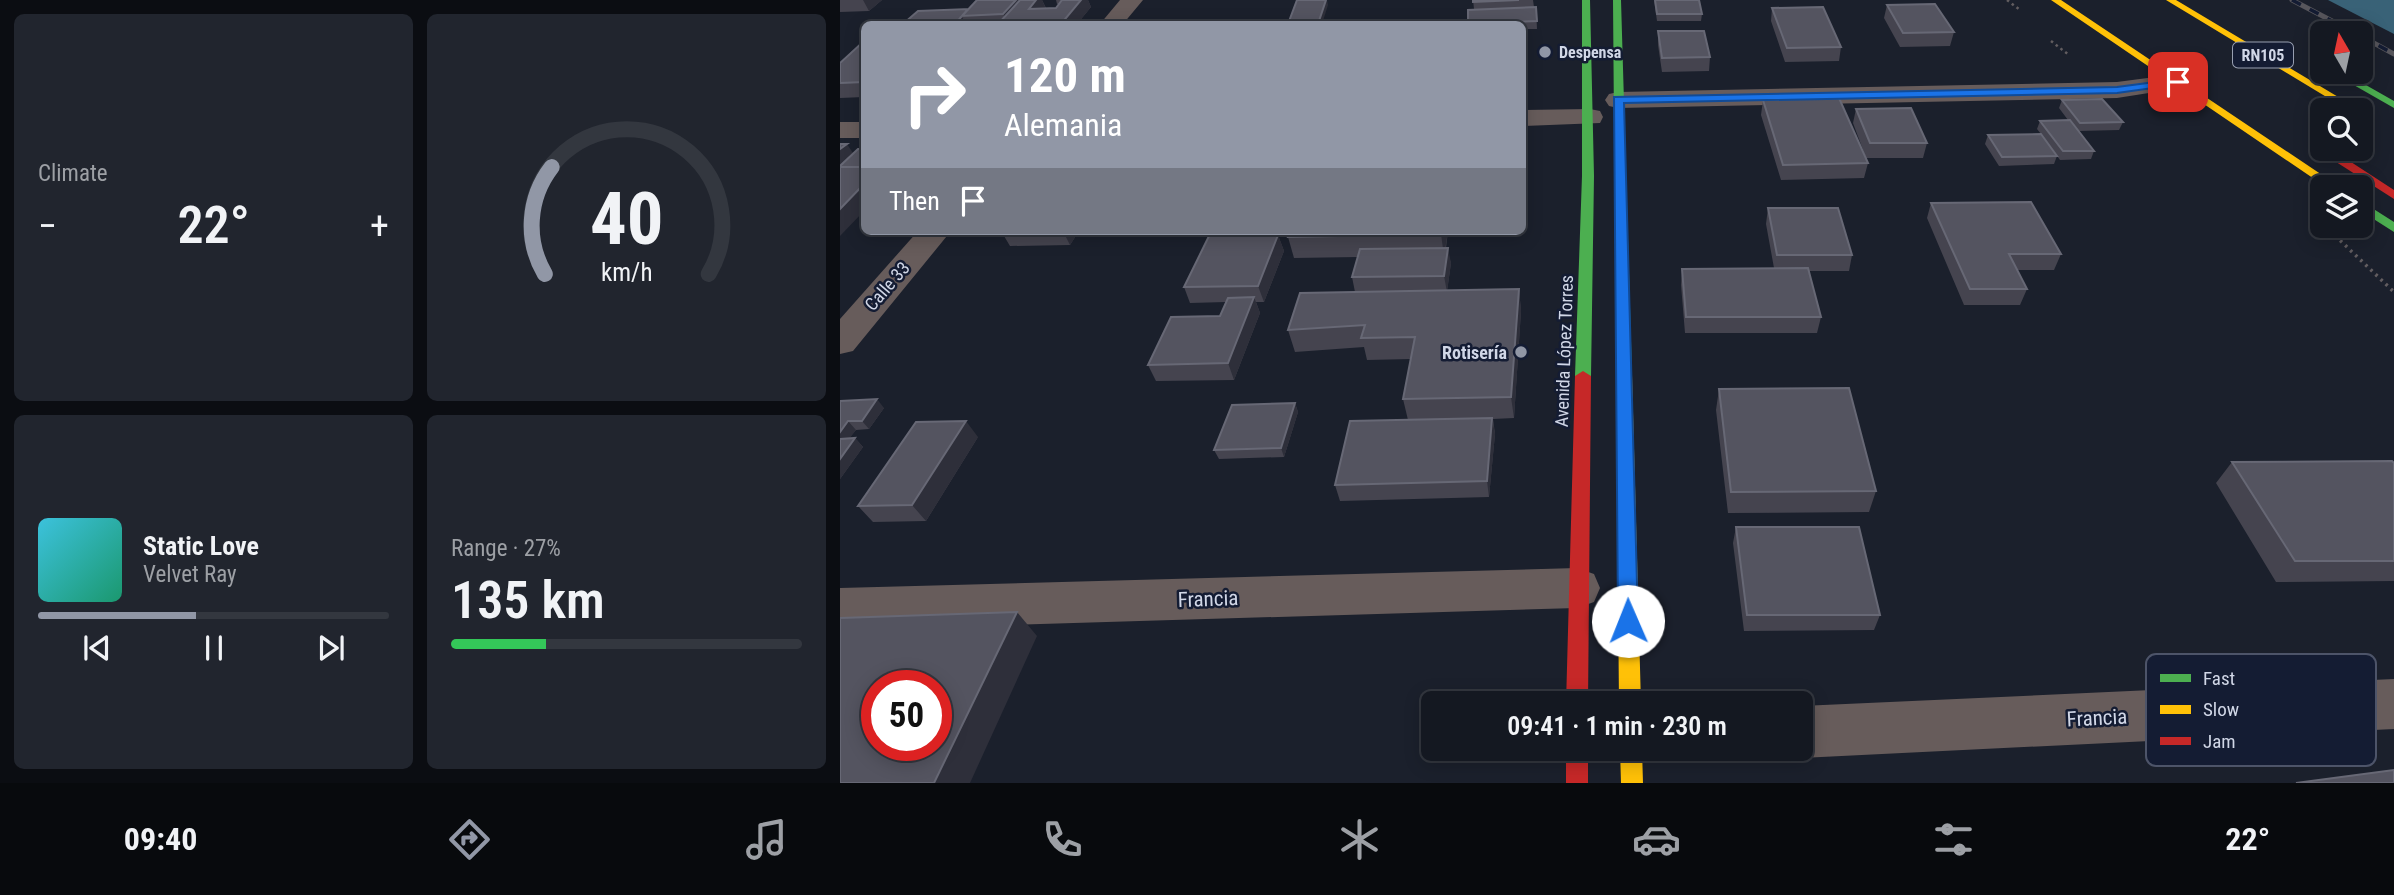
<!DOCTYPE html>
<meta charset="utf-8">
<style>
:root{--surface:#141821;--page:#21252e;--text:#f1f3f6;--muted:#9da0a5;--line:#33373f;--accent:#9197a6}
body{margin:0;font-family:"Roboto Condensed",sans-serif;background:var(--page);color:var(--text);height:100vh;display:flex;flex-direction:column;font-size:26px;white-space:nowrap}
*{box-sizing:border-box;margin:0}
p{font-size:23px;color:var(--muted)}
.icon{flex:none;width:38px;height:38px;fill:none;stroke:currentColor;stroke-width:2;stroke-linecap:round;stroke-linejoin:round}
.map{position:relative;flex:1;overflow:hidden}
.panel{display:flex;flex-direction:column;gap:14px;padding:14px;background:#0b0d12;width:840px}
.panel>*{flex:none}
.guide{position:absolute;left:21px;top:21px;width:665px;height:214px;border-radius:10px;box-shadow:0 4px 18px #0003,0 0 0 2px var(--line);background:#9197a6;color:#fff;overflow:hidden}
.needle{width:46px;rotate:351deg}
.fabs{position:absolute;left:1470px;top:21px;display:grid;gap:14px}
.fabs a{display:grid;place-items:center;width:63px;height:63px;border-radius:10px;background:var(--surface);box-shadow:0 4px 18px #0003,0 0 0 2px var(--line);font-size:35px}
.speed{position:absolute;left:21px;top:670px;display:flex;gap:14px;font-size:35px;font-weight:700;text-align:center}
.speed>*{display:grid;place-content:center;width:91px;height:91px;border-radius:50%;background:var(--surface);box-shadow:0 4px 18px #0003,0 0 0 2px var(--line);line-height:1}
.speed .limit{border:10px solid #d22;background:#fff;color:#111}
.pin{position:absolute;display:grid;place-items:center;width:60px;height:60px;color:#fff;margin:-30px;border-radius:14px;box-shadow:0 4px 10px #0006}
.me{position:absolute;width:77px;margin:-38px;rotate:359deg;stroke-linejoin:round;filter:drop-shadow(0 0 5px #0008)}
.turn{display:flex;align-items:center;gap:24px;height:147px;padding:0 28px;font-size:32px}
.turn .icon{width:91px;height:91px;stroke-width:2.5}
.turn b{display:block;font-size:49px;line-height:60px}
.then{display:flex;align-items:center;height:66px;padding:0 28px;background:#0003;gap:14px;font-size:26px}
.big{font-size:52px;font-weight:600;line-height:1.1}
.panel .card{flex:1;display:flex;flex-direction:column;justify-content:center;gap:10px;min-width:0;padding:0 24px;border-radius:10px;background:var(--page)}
.panel .dial{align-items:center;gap:0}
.dial svg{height:182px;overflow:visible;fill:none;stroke:var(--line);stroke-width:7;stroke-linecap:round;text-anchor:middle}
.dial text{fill:var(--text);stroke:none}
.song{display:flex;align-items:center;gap:21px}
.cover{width:84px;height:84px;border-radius:10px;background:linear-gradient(135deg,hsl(190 70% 55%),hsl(160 70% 35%))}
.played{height:7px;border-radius:4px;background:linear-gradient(90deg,var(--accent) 45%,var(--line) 45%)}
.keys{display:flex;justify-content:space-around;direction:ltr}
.heat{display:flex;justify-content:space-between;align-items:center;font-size:38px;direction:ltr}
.charge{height:10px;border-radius:5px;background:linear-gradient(90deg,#34c759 27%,var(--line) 0)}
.panel .tiles{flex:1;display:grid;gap:14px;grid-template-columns:repeat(2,1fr)}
.trip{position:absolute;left:581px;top:691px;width:392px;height:70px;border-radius:10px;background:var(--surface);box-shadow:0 4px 18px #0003,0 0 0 2px var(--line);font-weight:600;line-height:70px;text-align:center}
.tabs{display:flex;height:112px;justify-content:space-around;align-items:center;background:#080a0d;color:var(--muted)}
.tabs .icon{width:49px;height:49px}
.tabs .on{color:var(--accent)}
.tabs b{font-size:32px;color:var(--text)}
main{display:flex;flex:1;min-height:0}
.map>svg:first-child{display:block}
</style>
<main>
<section class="panel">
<div class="tiles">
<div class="card"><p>Climate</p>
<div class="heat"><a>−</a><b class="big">22°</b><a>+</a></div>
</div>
<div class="card dial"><svg viewBox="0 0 100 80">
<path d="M14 69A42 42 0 1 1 86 69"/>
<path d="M14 69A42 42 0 0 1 17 22" stroke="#9197a6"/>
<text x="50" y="56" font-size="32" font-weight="700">40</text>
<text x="50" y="72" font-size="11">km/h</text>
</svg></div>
<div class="card">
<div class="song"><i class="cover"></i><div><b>Static Love</b><p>Velvet Ray</p></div></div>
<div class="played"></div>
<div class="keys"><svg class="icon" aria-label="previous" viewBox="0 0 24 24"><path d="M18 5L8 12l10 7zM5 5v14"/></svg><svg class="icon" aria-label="pause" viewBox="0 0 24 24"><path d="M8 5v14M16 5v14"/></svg><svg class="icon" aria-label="next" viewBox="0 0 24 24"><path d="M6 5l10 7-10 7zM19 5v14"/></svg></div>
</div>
<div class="card"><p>Range · 27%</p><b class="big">135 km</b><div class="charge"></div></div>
</div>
</section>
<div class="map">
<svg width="1554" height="783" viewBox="0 0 1554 783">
<rect width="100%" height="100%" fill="#1b202c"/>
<path fill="#396277" d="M 1488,0 L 1554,0 L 1554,34 Z"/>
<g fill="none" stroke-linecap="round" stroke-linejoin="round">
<path stroke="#625d60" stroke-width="2.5" stroke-dasharray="2.5 3.5" stroke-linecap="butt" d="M 1167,0 L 1180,10
M 1211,41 L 1229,55"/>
<path stroke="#625d60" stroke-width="3.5" stroke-dasharray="2.5 4.5" stroke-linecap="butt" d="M 1474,218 L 1482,224
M 1485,226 L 1554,292"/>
<path fill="#675c5b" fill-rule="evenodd" d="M 280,0 L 303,0 L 283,24 L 260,24 Z
M 1338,74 L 1347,77 L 1351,82 L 1347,87 L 1277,98 L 778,108 L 769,106 L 765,100 L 769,94 L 778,92 L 1277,82 Z
M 750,109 L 760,111 L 763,117 L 760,123 L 682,126 L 682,110 Z
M 0,122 L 24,122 L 24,138 L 0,138 Z
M 78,231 L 111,231 L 13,351 L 0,354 L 0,319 Z
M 737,568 L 754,574 L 760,588 L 754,602 L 737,608 L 0,630 L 0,588 Z
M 1554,679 L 1554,729 L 961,758 L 942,749 L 961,749 L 961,706 Z"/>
<path fill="#4caf50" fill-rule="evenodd" d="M 742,0 L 750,0 L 754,176 L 751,376 L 743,381 L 735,376 L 742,176 Z
M 773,0 L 781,0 L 792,375 L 784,380 L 776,375 Z
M 1491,72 L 1503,72 L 1554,101 L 1554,108 Z
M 1521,201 L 1554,222 L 1554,232 L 1521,211 Z"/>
<path fill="#ffc107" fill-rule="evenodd" d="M 1211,0 L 1221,0 L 1500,187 L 1486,187 Z
M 1326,0 L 1336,0 L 1520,110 L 1508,110 Z
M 784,370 L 792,375 L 801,704 L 779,704 L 776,375 Z
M 780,749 L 802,749 L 803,783 L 781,783 Z"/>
<path fill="#c62828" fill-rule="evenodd" d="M 1482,146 L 1482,149 L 1491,149 L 1554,190 L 1554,199 L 1479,151 L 1477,149 Z
M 743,371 L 751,376 L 748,704 L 726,704 L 735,376 Z
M 726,749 L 748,749 L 748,783 L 726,783 Z"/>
<defs>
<path id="rail" d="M 1452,0 L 1515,33
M 1521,36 L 1554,54"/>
</defs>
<use href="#rail" stroke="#57565c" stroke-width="5"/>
<use href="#rail" stroke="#141c33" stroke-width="3.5" stroke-dasharray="10" stroke-linecap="butt"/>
</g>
<path fill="#45444f" d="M 0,0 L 42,0 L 29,11 L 0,12 Z
M 202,0 L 206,8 L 216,8 L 219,4 L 217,4 L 216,0 L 248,0 L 251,7 L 237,24 L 63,24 L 128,9 Z
M 633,0 L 693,0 L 694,7 L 696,7 L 697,29 L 682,29 L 682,24 L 628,24 L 628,10 L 634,9 Z
M 814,0 L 862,14 L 861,21 L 817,21 Z
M 1047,5 L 1114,32 L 1110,46 L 1060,47 L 1044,18 Z
M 932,8 L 1001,47 L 999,61 L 945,62 L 931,21 Z
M 818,31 L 870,57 L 869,71 L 822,72 L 818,45 Z
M 24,41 L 24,97 L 0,98 L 0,63 Z
M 923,100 L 1028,163 L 1024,178 L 941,180 L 921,115 Z
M 1222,100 L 1283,122 L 1279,130 L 1239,131 L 1254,151 L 1251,159 L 1220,160 L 1217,156 L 1214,164 L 1159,166 L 1145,144 L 1148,135 L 1201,134 L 1197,129 L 1200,121 L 1228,120 L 1219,108 Z
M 1016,109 L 1087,143 L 1083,158 L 1026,158 L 1013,123 Z
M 1091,203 L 1221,254 L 1214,270 L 1177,270 L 1187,289 L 1180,305 L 1124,305 L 1087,218 Z
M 928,208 L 1012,255 L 1009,271 L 969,271 L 981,317 L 977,333 L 845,333 L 841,285 L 842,269 L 934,268 L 926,224 Z
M 161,231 L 239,231 L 230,245 L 170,246 Z
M 450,231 L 608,231 L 606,248 L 611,263 L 607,291 L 679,289 L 681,311 L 674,418 L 653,419 L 655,434 L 649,497 L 500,501 L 495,485 L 568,420 L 563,399 L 571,359 L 527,360 L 524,347 L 455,352 L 448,330 L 515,292 L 512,277 L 518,257 L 454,258 L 448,237 Z
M 438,235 L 444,251 L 424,302 L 416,302 L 420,313 L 394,380 L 316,381 L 308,365 L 380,316 L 386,302 L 350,303 L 344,287 Z
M 879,389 L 1036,491 L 1029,512 L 888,513 L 876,410 Z
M 0,401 L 44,408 L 29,429 L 16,430 L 9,438 L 15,438 L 23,447 L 0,479 Z
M 455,403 L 458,412 L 444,457 L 379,459 L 374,450 Z
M 138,437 L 86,521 L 33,522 L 18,506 Z
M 1392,462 L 1554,463 L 1554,581 L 1436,582 L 1376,483 Z
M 896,527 L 1040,615 L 1034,630 L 904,631 L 893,543 Z"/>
<path fill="#2e2f3a" d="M 23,0 L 42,0 L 29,11 Z
M 176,0 L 194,0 L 168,24 L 163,14 Z
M 196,0 L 202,0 L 206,9 L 189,9 Z
M 241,0 L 248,0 L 251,7 L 237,24 L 221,24 Z
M 486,0 L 487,0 L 488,5 L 482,24 L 478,24 Z
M 122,17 L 126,24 L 117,24 L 116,23 Z
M 7,144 L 17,159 L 0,173 L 0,149 Z
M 24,184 L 24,211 L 0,236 L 0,209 Z
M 223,231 L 239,231 L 230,245 Z
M 601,231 L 608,231 L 604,256 L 601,234 Z
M 438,235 L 444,251 L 424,302 L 418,286 Z
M 608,248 L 611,263 L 607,292 L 604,276 Z
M 679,289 L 681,311 L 674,418 L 671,397 Z
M 414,297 L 420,313 L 394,380 L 388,363 Z
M 37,399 L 44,408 L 29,429 L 22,421 Z
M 455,403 L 458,412 L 444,457 L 441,448 Z
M 652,418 L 655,434 L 649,497 L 647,481 Z
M 8,421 L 16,430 L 2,448 L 0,445 L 0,432 Z
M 126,421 L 138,437 L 86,521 L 72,505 Z
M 15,438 L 23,447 L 0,479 L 0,459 Z
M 177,612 L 197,636 L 130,783 L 94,783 Z"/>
<path fill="#545460" stroke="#676875" stroke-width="2" fill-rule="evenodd" d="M 137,0 L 176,0 L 163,14 L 122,16 Z
M 180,0 L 196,0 L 189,9 L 216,8 L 222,0 L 241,0 L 221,24 L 158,24 Z
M 457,0 L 486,0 L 478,24 L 448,24 Z
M 633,0 L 679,0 L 633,2 Z
M 815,0 L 859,0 L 862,14 L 817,14 Z
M 1095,4 L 1114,32 L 1063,33 L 1047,5 Z
M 696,7 L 697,21 L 628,24 L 628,10 Z
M 983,7 L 1001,47 L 947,48 L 932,8 Z
M 128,9 L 116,23 L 63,24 L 78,11 Z
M 818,31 L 864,31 L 870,57 L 822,58 Z
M 24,41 L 24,82 L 0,83 L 0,63 Z
M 999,98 L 1028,163 L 943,165 L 923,100 Z
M 1262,99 L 1283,122 L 1240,123 L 1222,100 Z
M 1071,108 L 1087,143 L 1030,143 L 1016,109 Z
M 1230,120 L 1254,151 L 1223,151 L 1200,121 Z
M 1201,134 L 1217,156 L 1162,157 L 1148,135 Z
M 0,144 L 7,144 L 0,149 Z
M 18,149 L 24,149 L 24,167 L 0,167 L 0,166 Z
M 0,167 L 24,167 L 24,184 L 0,209 Z
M 1191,202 L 1221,254 L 1169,254 L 1187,289 L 1130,289 L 1091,203 Z
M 928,208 L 998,208 L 1012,255 L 937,255 Z
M 450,231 L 601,231 L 601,234 L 448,237 Z
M 438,235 L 418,286 L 344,287 L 369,236 Z
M 608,248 L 604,276 L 512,277 L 520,249 Z
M 968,268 L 981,317 L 846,317 L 842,269 Z
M 679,289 L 671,397 L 563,399 L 575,337 L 521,338 L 525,325 L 448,330 L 460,293 Z
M 414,297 L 388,363 L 308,365 L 331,317 L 380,316 L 388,298 Z
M 1009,388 L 1036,491 L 891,492 L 879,389 Z
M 37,399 L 22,421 L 8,421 L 0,432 L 0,401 Z
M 455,403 L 441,448 L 374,450 L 392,405 Z
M 652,418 L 647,481 L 495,485 L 510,421 Z
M 126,421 L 72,505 L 18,506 L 76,422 Z
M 15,438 L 0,459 L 0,439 Z
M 1552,461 L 1554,463 L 1554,561 L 1455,561 L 1392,462 Z
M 896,527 L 1019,527 L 1040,615 L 907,615 Z
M 177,612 L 94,783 L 0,783 L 0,618 ZM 37,686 L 96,686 L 96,746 L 37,746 Z
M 1554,770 L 1554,783 L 1456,783 Z"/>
<path fill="#1a73e8" stroke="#114b97" stroke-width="2" d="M 1338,79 L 1342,80 L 1342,84 L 1277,93 L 784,103 L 798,621 L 795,627 L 788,630 L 781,627 L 778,621 L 774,97 L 1277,87 Z"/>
<g fill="#9197a6" stroke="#141c33" stroke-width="2.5">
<circle cx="705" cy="52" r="7"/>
<circle cx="681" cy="352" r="7"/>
</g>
<g text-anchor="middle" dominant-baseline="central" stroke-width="5" stroke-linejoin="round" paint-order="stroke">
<g font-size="16" font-weight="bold" fill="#d1d7e7" stroke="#141c33" text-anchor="start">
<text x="719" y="52">Despensa</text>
</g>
<rect fill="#141c33" stroke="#989fb1" stroke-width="2" x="1393" y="42.5" width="60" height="25" rx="5"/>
<g font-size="16" font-weight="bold" fill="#d1d7e7">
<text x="1423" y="55">RN105</text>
</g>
<g font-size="18" fill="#d1d7e7" stroke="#141c33">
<text transform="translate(47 286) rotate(-49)">Calle 33</text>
<text transform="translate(724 351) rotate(-88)">Avenida López Torres</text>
</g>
<g font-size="18" font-weight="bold" fill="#d1d7e7" stroke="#141c33" text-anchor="end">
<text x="667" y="352">Rotisería</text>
</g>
<g font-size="21" fill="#d1d7e7" stroke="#141c33">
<text transform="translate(368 599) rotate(-2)">Francia</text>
<text transform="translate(1257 718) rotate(-3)">Francia</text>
</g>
</g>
<rect x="1306" y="654" width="230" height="112" rx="10" fill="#141c33" stroke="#4d5469" stroke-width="2"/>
<rect x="1320" y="674" width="31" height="8" fill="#4caf50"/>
<rect x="1320" y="705" width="31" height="9" fill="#ffc107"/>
<rect x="1320" y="737" width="31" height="8" fill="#c62828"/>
<g font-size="19" fill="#d1d7e7">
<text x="1363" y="685">Fast</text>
<text x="1363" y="716">Slow</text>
<text x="1363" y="748">Jam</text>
</g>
</svg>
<div class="fabs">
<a><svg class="needle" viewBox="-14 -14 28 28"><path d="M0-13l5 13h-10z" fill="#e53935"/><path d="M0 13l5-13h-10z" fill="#9da0a5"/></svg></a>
<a><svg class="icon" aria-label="search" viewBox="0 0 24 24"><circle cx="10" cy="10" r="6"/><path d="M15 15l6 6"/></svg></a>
<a><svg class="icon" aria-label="layers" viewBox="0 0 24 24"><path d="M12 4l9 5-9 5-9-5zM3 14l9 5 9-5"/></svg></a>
</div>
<div class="speed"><div class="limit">50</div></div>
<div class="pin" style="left:1338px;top:82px;background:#d93025"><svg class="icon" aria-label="arrive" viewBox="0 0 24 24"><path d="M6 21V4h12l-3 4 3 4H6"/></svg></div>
<svg class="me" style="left:788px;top:621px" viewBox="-20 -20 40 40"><circle r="19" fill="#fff"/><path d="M0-13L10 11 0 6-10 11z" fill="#1a73e8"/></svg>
<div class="trip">09:41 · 1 min · 230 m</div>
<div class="guide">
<div class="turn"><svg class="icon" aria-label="right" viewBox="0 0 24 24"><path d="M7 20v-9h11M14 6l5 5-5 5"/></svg><div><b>120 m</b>Alemania</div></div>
<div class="then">Then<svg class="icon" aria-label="arrive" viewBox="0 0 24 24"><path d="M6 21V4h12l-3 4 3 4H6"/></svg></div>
</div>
</div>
</main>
<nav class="tabs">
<b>09:40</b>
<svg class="icon on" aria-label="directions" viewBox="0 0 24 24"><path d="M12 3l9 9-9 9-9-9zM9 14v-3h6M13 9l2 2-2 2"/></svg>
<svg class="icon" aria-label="music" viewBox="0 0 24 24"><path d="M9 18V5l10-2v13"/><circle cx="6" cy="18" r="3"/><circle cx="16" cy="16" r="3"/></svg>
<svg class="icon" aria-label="phone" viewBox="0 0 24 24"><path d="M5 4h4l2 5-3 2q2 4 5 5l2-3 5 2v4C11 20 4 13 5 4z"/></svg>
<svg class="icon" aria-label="climate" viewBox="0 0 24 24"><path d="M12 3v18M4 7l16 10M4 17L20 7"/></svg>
<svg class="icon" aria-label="car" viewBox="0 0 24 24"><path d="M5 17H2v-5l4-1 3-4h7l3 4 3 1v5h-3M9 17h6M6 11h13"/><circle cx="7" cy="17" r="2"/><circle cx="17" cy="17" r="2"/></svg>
<svg class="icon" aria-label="filters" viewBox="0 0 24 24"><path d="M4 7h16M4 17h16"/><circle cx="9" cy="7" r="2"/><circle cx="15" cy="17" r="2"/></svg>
<b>22°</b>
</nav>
